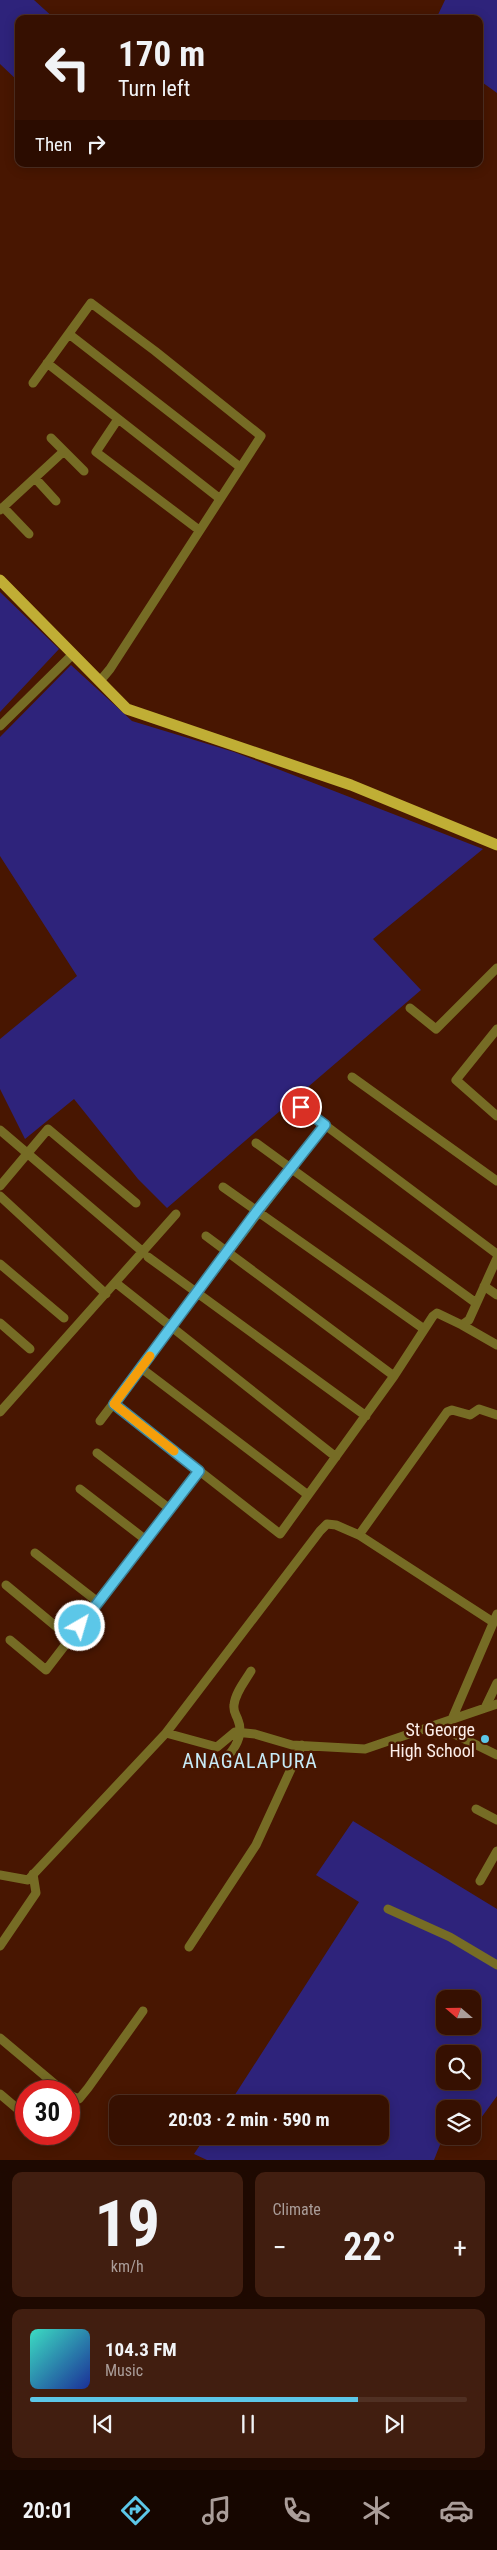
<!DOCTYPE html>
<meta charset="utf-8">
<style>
:root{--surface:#361001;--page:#411e10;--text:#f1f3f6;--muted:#aa9d99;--line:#503023;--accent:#5cc7e8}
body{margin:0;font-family:"Roboto Condensed",sans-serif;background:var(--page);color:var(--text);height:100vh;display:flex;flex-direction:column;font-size:19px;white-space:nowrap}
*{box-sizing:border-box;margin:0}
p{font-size:16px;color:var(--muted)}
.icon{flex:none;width:28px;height:28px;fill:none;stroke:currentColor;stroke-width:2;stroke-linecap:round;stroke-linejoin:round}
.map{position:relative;height:2160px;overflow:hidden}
.sheet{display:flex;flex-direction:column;gap:12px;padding:12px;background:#1e0901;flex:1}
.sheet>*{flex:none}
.banner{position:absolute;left:15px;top:15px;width:468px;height:152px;border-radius:10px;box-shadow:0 2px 12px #0003,0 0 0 1px var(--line);background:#361001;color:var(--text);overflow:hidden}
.needle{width:32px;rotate:290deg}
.fabs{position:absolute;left:436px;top:1990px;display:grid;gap:10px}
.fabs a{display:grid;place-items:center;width:45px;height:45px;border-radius:10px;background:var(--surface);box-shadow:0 2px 12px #0003,0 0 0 1px var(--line);font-size:25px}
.speed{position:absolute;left:15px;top:2080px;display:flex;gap:10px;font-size:25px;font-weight:700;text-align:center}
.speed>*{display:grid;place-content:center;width:65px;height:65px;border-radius:50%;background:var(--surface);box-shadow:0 2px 12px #0003,0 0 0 1px var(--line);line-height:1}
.speed .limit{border:8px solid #d22;background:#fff;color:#111}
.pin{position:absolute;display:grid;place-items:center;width:42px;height:42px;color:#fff;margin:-21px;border:2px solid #fff;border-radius:50%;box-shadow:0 1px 5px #0007}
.me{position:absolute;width:55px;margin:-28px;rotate:38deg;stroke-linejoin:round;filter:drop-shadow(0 0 4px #0008)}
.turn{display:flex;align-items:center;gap:18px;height:105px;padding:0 20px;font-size:22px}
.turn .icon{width:65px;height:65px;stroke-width:2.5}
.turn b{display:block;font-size:35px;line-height:42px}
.then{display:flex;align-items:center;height:48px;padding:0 20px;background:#0003;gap:10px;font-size:19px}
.big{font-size:38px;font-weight:700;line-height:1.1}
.sheet .widget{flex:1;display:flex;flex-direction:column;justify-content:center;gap:8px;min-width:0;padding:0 18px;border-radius:10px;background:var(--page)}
.sheet .dial{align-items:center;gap:0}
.dial b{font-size:65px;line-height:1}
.song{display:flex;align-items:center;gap:15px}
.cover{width:60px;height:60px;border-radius:8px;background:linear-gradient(135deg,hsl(170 70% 55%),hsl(230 70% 35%))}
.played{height:5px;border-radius:2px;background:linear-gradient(90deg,var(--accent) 75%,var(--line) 75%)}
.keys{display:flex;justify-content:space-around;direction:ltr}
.heat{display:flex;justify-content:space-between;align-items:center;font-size:28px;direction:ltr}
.sheet .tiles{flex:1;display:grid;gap:12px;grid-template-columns:1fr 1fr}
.widget:last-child{grid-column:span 2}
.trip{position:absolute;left:109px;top:2095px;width:280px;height:50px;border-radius:10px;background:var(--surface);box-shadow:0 2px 12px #0003,0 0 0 1px var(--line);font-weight:700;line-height:50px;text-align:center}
.dock{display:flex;height:80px;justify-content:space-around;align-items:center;background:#160600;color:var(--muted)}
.dock .icon{width:35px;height:35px}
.dock .active{color:var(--accent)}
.dock b{font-size:22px;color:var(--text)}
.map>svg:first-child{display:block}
</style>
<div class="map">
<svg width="497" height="2160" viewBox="0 0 497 2160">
<rect width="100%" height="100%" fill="#481601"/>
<path fill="#2e237b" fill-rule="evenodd" d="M 0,0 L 34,0 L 55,19 L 19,19 L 19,82 L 0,64 Z
M 445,0 L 497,0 L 497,93 L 479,80 L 479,19 L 436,19 Z
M 0,592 L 59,649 L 0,712 Z
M 71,665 L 132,721 L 234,752 L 483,849 L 373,939 L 421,990 L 167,1208 L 138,1179 L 74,1099 L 25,1139 L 0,1089 L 0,1039 L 77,976 L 0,856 L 0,737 Z
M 353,1821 L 497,1909 L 497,2096 L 473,2129 L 472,2109 L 445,2109 L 445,2132 L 434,2160 L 207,2160 L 194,2154 L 206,2136 L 380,2136 L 380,2104 L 229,2104 L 359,1902 L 316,1875 ZM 445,1999 L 472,1999 L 472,2026 L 445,2026 ZM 445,2054 L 472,2054 L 472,2081 L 445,2081 Z"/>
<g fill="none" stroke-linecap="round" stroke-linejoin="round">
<path stroke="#766c25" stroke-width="9" d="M 69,334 L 240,467
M 47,363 L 219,498
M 33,383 L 91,303 L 155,351 L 261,436 L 110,669 L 100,681
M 118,419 L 96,452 L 199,530
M 51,438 L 84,471
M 35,478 L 56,501
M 3,507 L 29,534
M 0,510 L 64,451
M 0,726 L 73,654
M 410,1008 L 436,1029 L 497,968
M 497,1029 L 456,1080 L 497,1116
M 352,1077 L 497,1181
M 301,1107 L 497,1254
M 0,1130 L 143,1252
M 256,1143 L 476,1303
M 0,1186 L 48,1129 L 136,1203
M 223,1187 L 424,1329
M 0,1196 L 106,1294
M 206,1236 L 394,1376
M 148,1257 L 366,1416
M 0,1264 L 64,1318
M 116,1283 L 336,1457
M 484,1286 L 497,1295
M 0,1323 L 30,1349
M 462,1325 L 497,1345
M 141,1368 L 308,1495
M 114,1404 L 280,1534 L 394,1376 L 433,1316 L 437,1313 L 462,1325 L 469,1320 L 497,1258
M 0,1412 L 176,1214
M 100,1421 L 325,1125
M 97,1453 L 170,1509
M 80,1489 L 146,1540
M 359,1535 L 447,1412 L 452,1410 L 470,1415 L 479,1409 L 497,1415
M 35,1553 L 98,1602
M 6,1585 L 70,1638
M 10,1640 L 46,1670 L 199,1471
M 485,1708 L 497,1683
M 452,1719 L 497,1614
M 436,1725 L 497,1755
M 166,1733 L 320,1531 L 327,1524 L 336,1525 L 359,1535 L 493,1622
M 215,1764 C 231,1758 245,1737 238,1720 C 236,1714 233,1712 234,1705 C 235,1693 245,1681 251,1671
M 476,1809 L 497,1820
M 0,1875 L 28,1880 L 166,1733 L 217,1747 L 235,1732 L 255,1734 L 292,1745 L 365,1749 L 497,1704
M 480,1881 L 497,1851
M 388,1909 L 450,1937 L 497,1965
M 0,1946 L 36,1893 L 33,1874
M 189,1947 L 256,1845 L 302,1745
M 0,2038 L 63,2091
M 0,2094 L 26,2116
M 69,2095 L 79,2099 L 88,2088 L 143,2011"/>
<path stroke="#c0ae35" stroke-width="11" d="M 0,580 L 127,709 L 351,785 L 497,845"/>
</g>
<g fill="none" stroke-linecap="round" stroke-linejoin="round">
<defs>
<path id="route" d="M 80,1626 L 199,1471 L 114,1404 L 257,1211 L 325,1125 L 301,1107"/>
</defs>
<use href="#route" stroke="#3c8197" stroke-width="12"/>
<use href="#route" stroke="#5cc7e8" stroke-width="9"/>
<path stroke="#f59e0b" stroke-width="9" d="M 150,1356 L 114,1404 L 174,1451"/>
</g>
<circle fill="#5cc7e8" stroke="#481601" stroke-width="2" cx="485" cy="1739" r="5"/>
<g text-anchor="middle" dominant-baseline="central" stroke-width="5" stroke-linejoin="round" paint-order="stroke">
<g font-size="18" fill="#fceee9" stroke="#481601" text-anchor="end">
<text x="475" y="1729">St George<tspan x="475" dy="21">High School</tspan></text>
</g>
<g font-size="20" letter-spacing="1" fill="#c7eaf6" stroke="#481601">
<text x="250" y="1761">ANAGALAPURA</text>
</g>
</g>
</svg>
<div class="fabs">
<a><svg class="needle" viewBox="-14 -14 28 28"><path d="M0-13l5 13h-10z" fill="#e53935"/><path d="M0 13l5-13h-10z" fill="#aa9d99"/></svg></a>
<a><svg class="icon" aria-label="search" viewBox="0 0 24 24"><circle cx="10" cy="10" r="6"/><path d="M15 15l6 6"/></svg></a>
<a><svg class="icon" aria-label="layers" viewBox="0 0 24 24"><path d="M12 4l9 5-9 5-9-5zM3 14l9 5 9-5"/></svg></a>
</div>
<div class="speed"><div class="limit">30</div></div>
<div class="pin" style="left:301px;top:1107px;background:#d93025"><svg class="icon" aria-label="arrive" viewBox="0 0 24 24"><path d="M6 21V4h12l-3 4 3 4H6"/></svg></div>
<svg class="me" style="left:80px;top:1626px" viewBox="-20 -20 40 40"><circle r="17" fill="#5cc7e8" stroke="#fff" stroke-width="3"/><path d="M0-11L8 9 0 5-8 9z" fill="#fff"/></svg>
<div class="trip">20:03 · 2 min · 590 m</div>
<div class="banner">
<div class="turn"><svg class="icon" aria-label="left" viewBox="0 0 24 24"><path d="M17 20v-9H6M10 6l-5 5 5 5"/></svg><div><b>170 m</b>Turn left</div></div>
<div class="then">Then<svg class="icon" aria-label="right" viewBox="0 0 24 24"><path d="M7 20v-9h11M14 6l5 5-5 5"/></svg></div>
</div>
</div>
<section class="sheet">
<div class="tiles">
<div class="widget dial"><b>19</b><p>km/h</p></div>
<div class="widget"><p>Climate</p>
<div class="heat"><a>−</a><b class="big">22°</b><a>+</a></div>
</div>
<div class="widget">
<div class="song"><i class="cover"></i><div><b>104.3 FM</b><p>Music</p></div></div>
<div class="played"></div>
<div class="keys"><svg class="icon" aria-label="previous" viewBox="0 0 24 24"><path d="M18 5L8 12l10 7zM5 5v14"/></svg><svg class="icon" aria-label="pause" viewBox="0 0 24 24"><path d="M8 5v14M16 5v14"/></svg><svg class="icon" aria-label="next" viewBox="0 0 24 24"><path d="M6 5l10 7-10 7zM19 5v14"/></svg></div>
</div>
</div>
</section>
<nav class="dock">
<b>20:01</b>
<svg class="icon active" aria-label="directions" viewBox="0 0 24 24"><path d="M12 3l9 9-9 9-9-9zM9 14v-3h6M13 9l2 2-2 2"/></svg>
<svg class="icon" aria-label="music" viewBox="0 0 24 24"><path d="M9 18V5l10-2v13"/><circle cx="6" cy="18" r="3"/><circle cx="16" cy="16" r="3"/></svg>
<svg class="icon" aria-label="phone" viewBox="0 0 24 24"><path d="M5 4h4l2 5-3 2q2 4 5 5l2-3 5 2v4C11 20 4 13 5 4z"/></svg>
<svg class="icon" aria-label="climate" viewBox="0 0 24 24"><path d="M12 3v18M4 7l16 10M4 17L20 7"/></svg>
<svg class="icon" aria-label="car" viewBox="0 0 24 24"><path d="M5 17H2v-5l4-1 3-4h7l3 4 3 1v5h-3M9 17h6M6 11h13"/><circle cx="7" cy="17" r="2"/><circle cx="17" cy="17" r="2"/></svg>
</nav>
